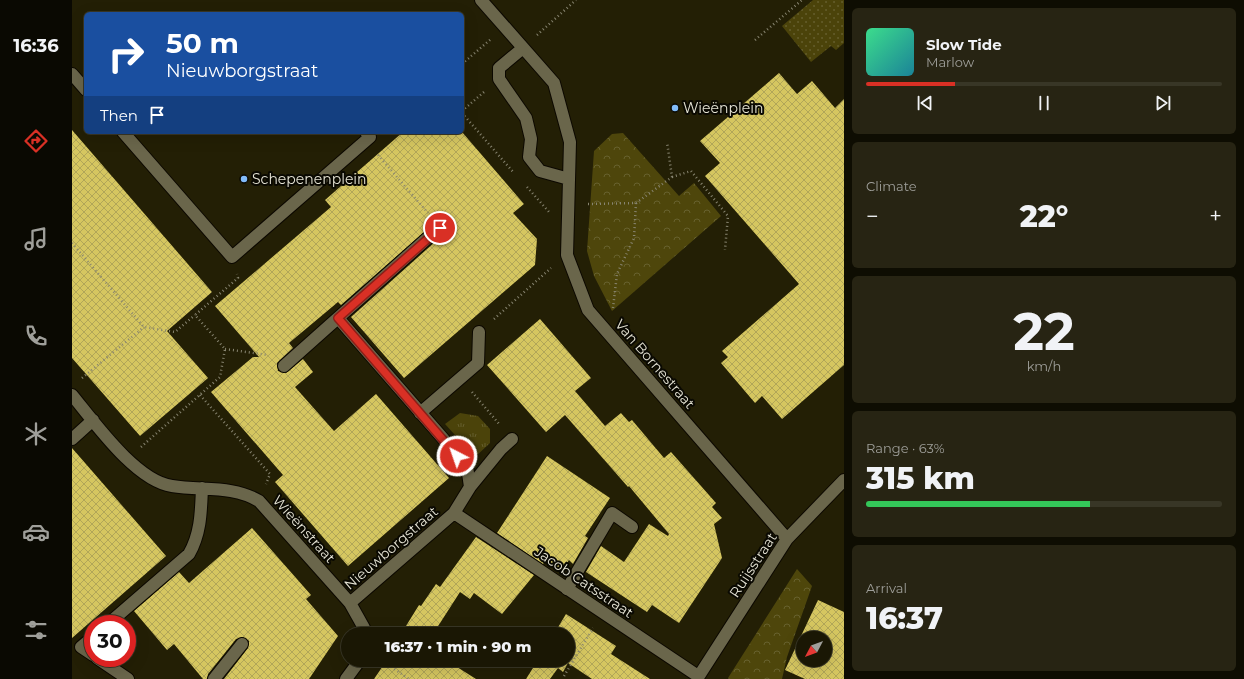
<!DOCTYPE html>
<meta charset="utf-8">
<style>
:root{--surface:#1a1704;--page:#272413;--text:#f1f3f6;--muted:#9f9f9a;--line:#383626;--accent:#d93025}
body{margin:0;font-family:Montserrat,sans-serif;background:var(--page);color:var(--text);height:100vh;display:flex;flex-direction:column;font-size:15px;white-space:nowrap}
*{box-sizing:border-box;margin:0}
p{font-size:13px;color:var(--muted)}
.icon{flex:none;width:22px;height:22px;fill:none;stroke:currentColor;stroke-width:2;stroke-linecap:round;stroke-linejoin:round}
.map{position:relative;flex:1;overflow:hidden}
.panel{display:flex;flex-direction:column;gap:8px;padding:8px;background:#0e0d02;width:400px}
.panel>*{flex:none}
.hud{position:absolute;left:12px;top:12px;width:380px;height:122px;border-radius:6px;box-shadow:0 4px 16px #0002,0 0 0 1px var(--line);background:#1a4fa0;color:#fff;overflow:hidden}
.needle{width:26px;rotate:229deg}
.tools{position:absolute;left:724px;top:631px;display:grid;gap:8px}
.tools a{display:grid;place-items:center;width:36px;height:36px;border-radius:50%;background:var(--surface);box-shadow:0 4px 16px #0002,0 0 0 1px var(--line);font-size:20px}
.speed{position:absolute;left:12px;top:615px;display:flex;gap:8px;font-size:20px;font-weight:700;text-align:center}
.speed>*{display:grid;place-content:center;width:52px;height:52px;border-radius:50%;background:var(--surface);box-shadow:0 4px 16px #0002,0 0 0 1px var(--line);line-height:1}
.speed .limit{border:6px solid #d22;background:#fff;color:#111}
.pin{position:absolute;display:grid;place-items:center;width:34px;height:34px;color:#fff;margin:-17px;border:2px solid #fff;border-radius:50%;box-shadow:0 1px 4px #0007}
.me{position:absolute;width:44px;margin:-22px;rotate:319deg;stroke-linejoin:round;filter:drop-shadow(0 0 3px #0008)}
.turn{display:flex;align-items:center;gap:14px;height:84px;padding:0 16px;font-size:18px}
.turn .icon{width:52px;height:52px;stroke-width:2.5}
.turn b{display:block;font-size:28px;line-height:34px}
.then{display:flex;align-items:center;height:38px;padding:0 16px;background:#0003;gap:8px;font-size:15px}
.big{font-size:30px;font-weight:800;line-height:1.1}
.panel .card{flex:1;display:flex;flex-direction:column;justify-content:center;gap:6px;min-width:0;padding:0 14px;border-radius:6px;background:var(--page)}
.panel .dial{align-items:center;gap:0}
.dial b{font-size:52px;line-height:1}
.song{display:flex;align-items:center;gap:12px}
.cover{width:48px;height:48px;border-radius:6px;background:linear-gradient(135deg,hsl(150 70% 55%),hsl(190 70% 35%))}
.played{height:4px;border-radius:2px;background:linear-gradient(90deg,var(--accent) 25%,var(--line) 25%)}
.keys{display:flex;justify-content:space-around;direction:ltr}
.heat{display:flex;justify-content:space-between;align-items:center;font-size:22px;direction:ltr}
.charge{height:6px;border-radius:3px;background:linear-gradient(90deg,#34c759 63%,var(--line) 0)}
.trip{position:absolute;left:269px;top:627px;width:234px;height:40px;border-radius:20px;background:var(--surface);box-shadow:0 4px 16px #0002,0 0 0 1px var(--line);font-weight:800;line-height:40px;text-align:center}
main{display:flex;flex:1;min-height:0}
.dock{display:flex;flex-direction:column;width:72px;justify-content:space-around;align-items:center;background:#0a0902;color:var(--muted)}
.dock .icon{width:28px;height:28px}
.dock .active{color:var(--accent)}
.dock b{font-size:18px;color:var(--text)}
.map>svg:first-child{display:block}
</style>
<main>
<nav class="dock">
<b>16:36</b>
<svg class="icon active" aria-label="directions" viewBox="0 0 24 24"><path d="M12 3l9 9-9 9-9-9zM9 14v-3h6M13 9l2 2-2 2"/></svg>
<svg class="icon" aria-label="music" viewBox="0 0 24 24"><path d="M9 18V5l10-2v13"/><circle cx="6" cy="18" r="3"/><circle cx="16" cy="16" r="3"/></svg>
<svg class="icon" aria-label="phone" viewBox="0 0 24 24"><path d="M5 4h4l2 5-3 2q2 4 5 5l2-3 5 2v4C11 20 4 13 5 4z"/></svg>
<svg class="icon" aria-label="climate" viewBox="0 0 24 24"><path d="M12 3v18M4 7l16 10M4 17L20 7"/></svg>
<svg class="icon" aria-label="car" viewBox="0 0 24 24"><path d="M5 17H2v-5l4-1 3-4h7l3 4 3 1v5h-3M9 17h6M6 11h13"/><circle cx="7" cy="17" r="2"/><circle cx="17" cy="17" r="2"/></svg>
<svg class="icon" aria-label="filters" viewBox="0 0 24 24"><path d="M4 7h16M4 17h16"/><circle cx="9" cy="7" r="2"/><circle cx="15" cy="17" r="2"/></svg>
</nav>
<div class="map">
<svg width="772" height="679" viewBox="0 0 772 679">
<defs>
<pattern id="grass-dots" width="8" height="8" patternUnits="userSpaceOnUse"><rect width="8" height="8" fill="#4b430a"/><path d="M2 2h.1M6 6h.1" fill="none" stroke="#655e2d" stroke-width="1.8" stroke-linecap="round"/></pattern>
<pattern id="forest-crowns" width="20" height="18" patternUnits="userSpaceOnUse"><rect width="20" height="18" fill="#4e460b"/><path d="M2 6a3 3 0 1 1 6 0M12 15a3 3 0 1 1 6 0" fill="none" stroke="#67612e"/></pattern>
<pattern id="park-tufts" width="24" height="20" patternUnits="userSpaceOnUse"><rect width="24" height="20" fill="#4b430a"/><path d="M3 7l-1-3M5 7V3M7 7l1-3M15 17l-1-3M17 17v-4M19 17l1-3" fill="none" stroke="#655e2d"/></pattern>
<pattern id="building-cross-hatch" width="8" height="8" patternUnits="userSpaceOnUse"><rect width="8" height="8" fill="#d5c660"/><path d="M0 0l8 8M0 8l8-8" fill="none" stroke="#b1a658"/></pattern>
</defs>
<rect width="100%" height="100%" fill="#231f05"/>
<path fill="url(#grass-dots)" d="M 741,0 L 772,0 L 772,43 L 764,50 L 759,46 L 739,62 L 710,26 Z"/>
<path fill="url(#forest-crowns)" d="M 551,133 L 607,196 L 622,183 L 649,216 L 540,311 L 522,276 L 515,251 L 522,151 L 540,134 Z
M 725,569 L 740,586 L 715,657 L 710,679 L 657,679 L 656,678 Z"/>
<path fill="url(#park-tufts)" d="M 388,413 L 406,416 L 418,429 L 418,443 L 403,457 L 373,424 Z"/>
<path fill="url(#building-cross-hatch)" fill-rule="evenodd" d="M 707,73 L 725,94 L 740,81 L 763,108 L 772,99 L 772,365 L 710,419 L 690,396 L 683,403 L 649,363 L 656,357 L 650,351 L 727,284 L 633,176 L 648,163 L 628,141 Z
M 0,130 L 140,292 L 95,331 L 136,378 L 68,436 L 0,358 Z
M 331,132 L 390,132 L 452,204 L 441,213 L 465,239 L 463,265 L 332,378 L 279,317 L 373,233 L 375,229 L 374,222 L 366,220 L 269,305 L 266,302 L 217,343 L 221,348 L 205,363 L 206,371 L 214,373 L 231,359 L 241,372 L 223,387 L 262,431 L 304,394 L 377,478 L 276,566 L 203,482 L 211,475 L 139,392 L 181,357 L 187,357 L 143,306 L 259,207 L 253,200 Z
M 468,319 L 519,378 L 503,391 L 533,426 L 549,413 L 557,422 L 560,420 L 592,458 L 599,452 L 644,503 L 640,507 L 650,518 L 642,524 L 650,558 L 607,623 L 580,605 L 575,612 L 514,572 L 529,546 L 552,562 L 577,524 L 596,536 L 597,534 L 557,486 L 556,487 L 493,415 L 474,432 L 415,365 Z
M 0,448 L 94,556 L 0,638 Z
M 475,456 L 538,498 L 513,536 L 516,538 L 501,564 L 497,560 L 489,572 L 473,561 L 471,564 L 425,533 Z
M 180,528 L 239,595 L 234,599 L 266,636 L 237,679 L 152,679 L 176,648 L 177,641 L 171,637 L 164,639 L 136,674 L 135,679 L 131,679 L 102,644 L 95,650 L 62,611 L 107,572 L 117,583 Z
M 404,537 L 462,575 L 430,614 L 402,593 L 398,599 L 388,592 L 361,634 L 329,634 L 347,605 L 349,606 L 364,584 L 368,587 Z
M 746,600 L 772,612 L 772,679 L 733,679 L 713,670 ZM 731,638 L 753,638 L 753,660 L 731,660 Z
M 494,614 L 544,646 L 539,654 L 578,679 L 520,679 L 496,663 L 491,672 L 486,668 L 478,679 L 454,679 L 466,660 L 496,660 L 496,634 L 482,634 Z
M 315,660 L 374,660 L 404,679 L 302,679 Z"/>
<g fill="none" stroke-linecap="round" stroke-linejoin="round">
<defs>
<path id="lane" d="M 495,589 L 540,513 L 560,527"/>
<path id="street" d="M 409,0 L 482,83 L 498,142 L 495,255 L 516,310 L 715,539
M 451,48 L 427,68 L 427,79 L 454,118 L 459,139 L 457,157 L 468,171 L 497,179
M 0,74 L 14,90
M 51,132 L 160,257 L 298,137 L 294,132
M 266,318 L 395,466 L 398,487 L 382,513 L 278,603 L 292,628 L 292,634
M 212,366 L 368,227
M 0,395 C 23,423 64,481 100,486 C 130,491 160,485 187,501 L 278,603
M 348,413 L 406,363 L 407,332
M 0,439 L 21,420
M 398,487 L 429,449 L 440,439
M 382,513 L 626,676
M 36,624 L 117,554 C 129,533 129,511 130,488
M 21,637 L 9,647 L 21,655
M 25,658 L 56,679
M 142,679 L 170,644
M 274,679 L 288,660
M 625,679 L 715,539 L 772,480"/>
</defs>
<use href="#lane" stroke="#0c0800" stroke-width="14"/>
<use href="#street" stroke="#0c0800" stroke-width="14"/>
<path stroke="#888571" stroke-width="2.5" stroke-dasharray="1 3" stroke-linecap="butt" d="M 465,35 L 504,0
M 683,40 L 730,0
M 390,64 L 419,39
M 390,111 L 412,92
M 390,113 L 442,173
M 306,155 L 356,213
M 600,177 L 619,171 L 656,216 L 653,250
M 455,187 L 477,212
M 516,204 L 564,203 L 600,177 L 595,142
M 0,243 L 72,327 L 103,332 L 123,315
M 541,308 L 545,274 L 562,238 L 564,203
M 422,319 L 479,268
M 153,349 L 196,355
M 10,378 L 72,327
M 400,392 L 428,425
M 128,395 L 198,474 L 194,484
M 69,447 L 148,377 L 153,349 L 123,315 L 166,278 L 165,274
M 309,660 L 337,679
M 492,676 L 521,628"/>
<use href="#lane" stroke="#6a664b" stroke-width="12"/>
<use href="#street" stroke="#6a664b" stroke-width="12"/>
</g>
<g fill="none" stroke-linecap="round" stroke-linejoin="round">
<defs>
<path id="route" d="M 368,228 L 266,318 L 385,456"/>
</defs>
<use href="#route" stroke="#8d1f18" stroke-width="10"/>
<use href="#route" stroke="#d93025" stroke-width="7"/>
</g>
<g fill="#82bcfa" stroke="#0a0902" stroke-width="1.5">
<circle cx="603" cy="108" r="4"/>
<circle cx="172" cy="179" r="4"/>
</g>
<g text-anchor="middle" dominant-baseline="central" stroke-width="4" stroke-linejoin="round" paint-order="stroke">
<g font-size="14" fill="#e5e3d4" stroke="#0a0902" text-anchor="start">
<text x="611" y="108">Wieënplein</text>
<text x="180" y="179">Schepenenplein</text>
</g>
<g font-size="14" fill="#e5e3d4" stroke="#0a0902">
<text transform="translate(583 364) rotate(49)">Van Bornestraat</text>
<text transform="translate(232 529) rotate(48)">Wieënstraat</text>
<text transform="translate(319 548) rotate(-41)">Nieuwborgstraat</text>
<text transform="translate(681 565) rotate(-57)">Ruijsstraat</text>
<text transform="translate(512 582) rotate(34)">Jacob Catsstraat</text>
</g>
</g>
</svg>
<div class="tools">
<a><svg class="needle" viewBox="-14 -14 28 28"><path d="M0-13l5 13h-10z" fill="#e53935"/><path d="M0 13l5-13h-10z" fill="#9f9f9a"/></svg></a>
</div>
<div class="speed"><div class="limit">30</div></div>
<div class="pin" style="left:368px;top:228px;background:#d93025"><svg class="icon" aria-label="arrive" viewBox="0 0 24 24"><path d="M6 21V4h12l-3 4 3 4H6"/></svg></div>
<svg class="me" style="left:385px;top:456px" viewBox="-20 -20 40 40"><circle r="17" fill="#d93025" stroke="#fff" stroke-width="3"/><path d="M0-11L8 9 0 5-8 9z" fill="#fff"/></svg>
<div class="trip">16:37 · 1 min · 90 m</div>
<div class="hud">
<div class="turn"><svg class="icon" aria-label="right" viewBox="0 0 24 24"><path d="M7 20v-9h11M14 6l5 5-5 5"/></svg><div><b>50 m</b>Nieuwborgstraat</div></div>
<div class="then">Then<svg class="icon" aria-label="arrive" viewBox="0 0 24 24"><path d="M6 21V4h12l-3 4 3 4H6"/></svg></div>
</div>
</div>
<section class="panel">
<div class="card">
<div class="song"><i class="cover"></i><div><b>Slow Tide</b><p>Marlow</p></div></div>
<div class="played"></div>
<div class="keys"><svg class="icon" aria-label="previous" viewBox="0 0 24 24"><path d="M18 5L8 12l10 7zM5 5v14"/></svg><svg class="icon" aria-label="pause" viewBox="0 0 24 24"><path d="M8 5v14M16 5v14"/></svg><svg class="icon" aria-label="next" viewBox="0 0 24 24"><path d="M6 5l10 7-10 7zM19 5v14"/></svg></div>
</div>
<div class="card"><p>Climate</p>
<div class="heat"><a>−</a><b class="big">22°</b><a>+</a></div>
</div>
<div class="card dial"><b>22</b><p>km/h</p></div>
<div class="card"><p>Range · 63%</p><b class="big">315 km</b><div class="charge"></div></div>
<div class="card"><p>Arrival</p><b class="big">16:37</b></div>
</section>
</main>
